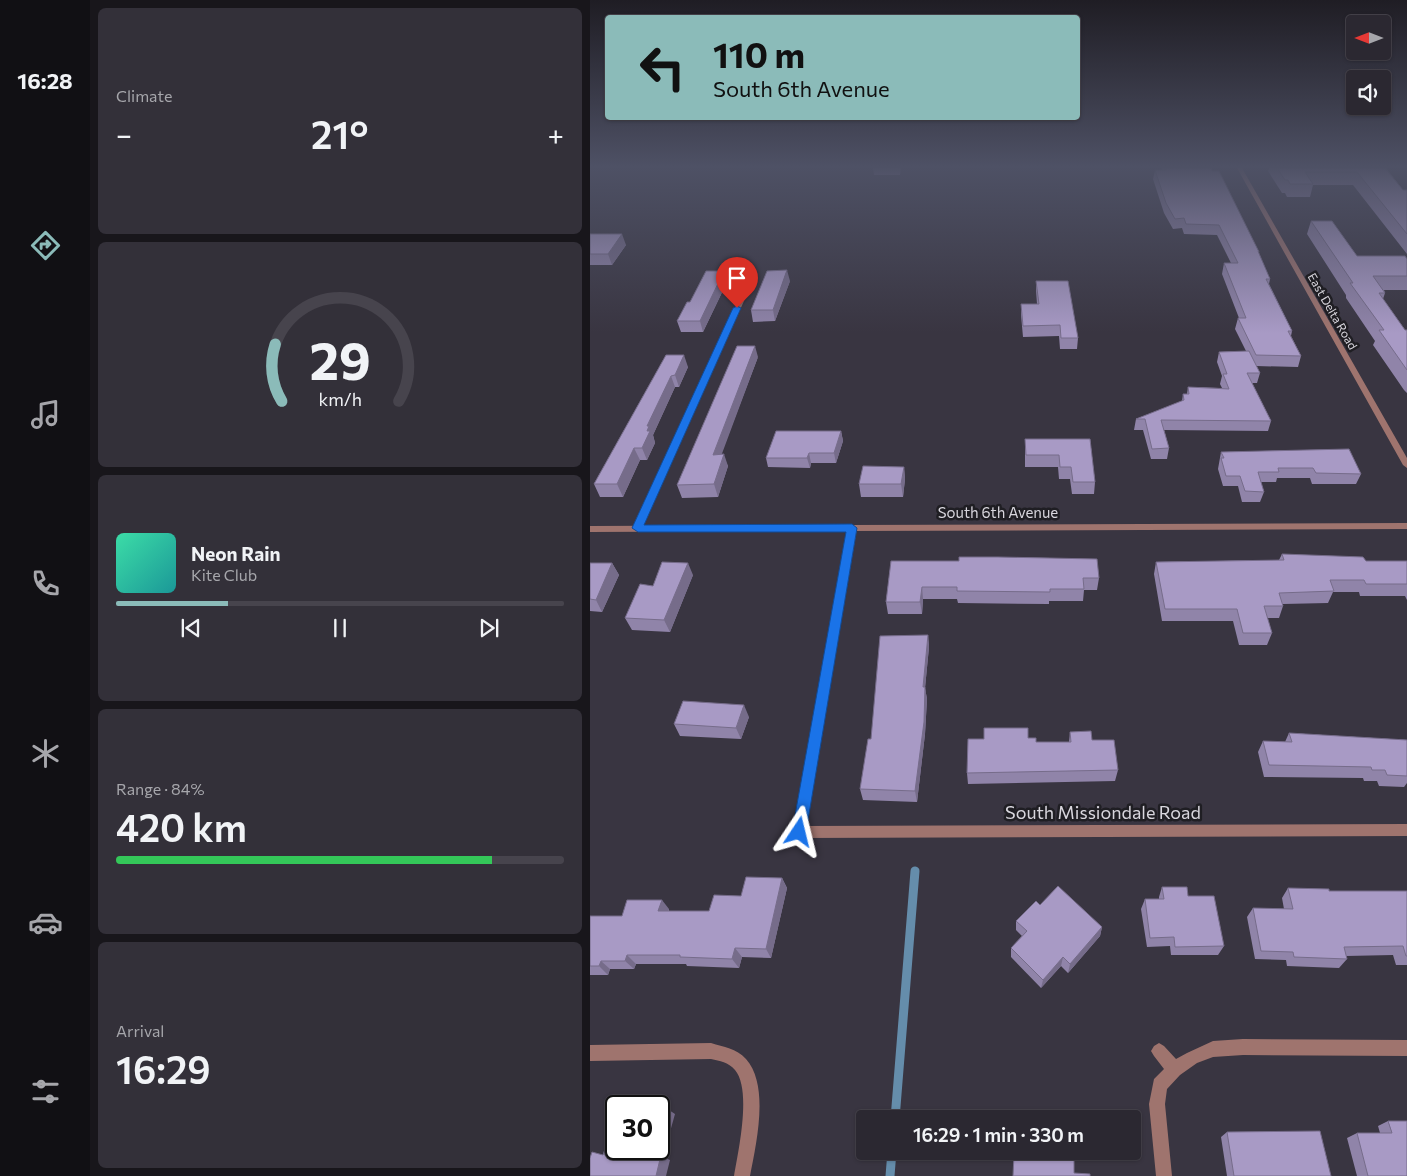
<!DOCTYPE html>
<meta charset="utf-8">
<style>
:root{--surface:#2b2831;--page:#333039;--text:#f1f3f6;--muted:#a6a6ab;--line:#47444d;--accent:#8bbbb9}
body{margin:0;font-family:Commissioner,sans-serif;background:var(--page);color:var(--text);height:100vh;display:flex;flex-direction:column;font-size:19px;white-space:nowrap}
*{box-sizing:border-box;margin:0}
p{font-size:16px;color:var(--muted)}
.icon{flex:none;width:28px;height:28px;fill:none;stroke:currentColor;stroke-width:2;stroke-linecap:round;stroke-linejoin:round}
.map{position:relative;flex:1;overflow:hidden}
.side{display:flex;flex-direction:column;gap:8px;padding:8px;background:#18161b;width:500px}
.side>*{flex:none}
.hud{position:absolute;left:15px;top:15px;width:475px;height:105px;border-radius:5px;box-shadow:0 1px 4px #0004,0 0 0 1px var(--line);background:#8bbbb9;color:#111;overflow:hidden}
.needle{width:32px;rotate:270deg}
.buttons{position:absolute;left:756px;top:15px;display:grid;gap:10px}
.buttons a{display:grid;place-items:center;width:45px;height:45px;border-radius:5px;background:var(--surface);box-shadow:0 1px 4px #0004,0 0 0 1px var(--line);font-size:25px}
.speed{position:absolute;left:15px;top:1095px;display:flex;gap:10px;font-size:25px;font-weight:700;text-align:center}
.speed>*{display:grid;place-content:center;width:65px;height:65px;border-radius:50%;background:var(--surface);box-shadow:0 1px 4px #0004,0 0 0 1px var(--line);line-height:1}
.speed .limit{border:2px solid #111;border-radius:8px;background:#fff;color:#111}
.pin{position:absolute;display:grid;place-items:center;width:42px;height:42px;color:#fff;margin:-51px -21px;border-radius:50% 50% 50% 0;rotate:-45deg;box-shadow:0 0 5px #0007}
.pin .icon{rotate:45deg}
.me{position:absolute;width:55px;margin:-28px;rotate:10deg;stroke-linejoin:round;filter:drop-shadow(0 0 4px #0008)}
.turn{display:flex;align-items:center;gap:18px;height:105px;padding:0 25px;font-size:22px}
.turn .icon{width:65px;height:65px;stroke-width:2.5}
.turn b{display:block;font-size:35px;line-height:42px}
.big{font-size:38px;font-weight:600;line-height:1.1}
.side .card{flex:1;display:flex;flex-direction:column;justify-content:center;gap:8px;min-width:0;padding:0 18px;border-radius:8px;background:var(--page)}
.side .dial{align-items:center;gap:0}
.dial svg{height:130px;overflow:visible;fill:none;stroke:var(--line);stroke-width:7;stroke-linecap:round;text-anchor:middle}
.dial text{fill:var(--text);stroke:none}
.song{display:flex;align-items:center;gap:15px}
.cover{width:60px;height:60px;border-radius:8px;background:linear-gradient(135deg,hsl(160 70% 55%),hsl(180 70% 35%))}
.played{height:5px;border-radius:2px;background:linear-gradient(90deg,var(--accent) 25%,var(--line) 25%)}
.keys{display:flex;justify-content:space-around;direction:ltr}
.heat{display:flex;justify-content:space-between;align-items:center;font-size:28px;direction:ltr}
.charge{height:8px;border-radius:4px;background:linear-gradient(90deg,#34c759 84%,var(--line) 0)}
.trip{position:absolute;left:266px;top:1110px;width:285px;height:50px;border-radius:5px;background:var(--surface);box-shadow:0 1px 4px #0004,0 0 0 1px var(--line);font-weight:600;line-height:50px;text-align:center}
main{display:flex;flex:1;min-height:0}
.dock{display:flex;flex-direction:column;width:90px;justify-content:space-around;align-items:center;background:#111014;color:var(--muted)}
.dock .icon{width:35px;height:35px}
.dock .on{color:var(--accent)}
.dock b{font-size:22px;color:var(--text)}
.map>svg:first-child{display:block}
</style>
<main>
<nav class="dock">
<b>16:28</b>
<svg class="icon on" aria-label="directions" viewBox="0 0 24 24"><path d="M12 3l9 9-9 9-9-9zM9 14v-3h6M13 9l2 2-2 2"/></svg>
<svg class="icon" aria-label="music" viewBox="0 0 24 24"><path d="M9 18V5l10-2v13"/><circle cx="6" cy="18" r="3"/><circle cx="16" cy="16" r="3"/></svg>
<svg class="icon" aria-label="phone" viewBox="0 0 24 24"><path d="M5 4h4l2 5-3 2q2 4 5 5l2-3 5 2v4C11 20 4 13 5 4z"/></svg>
<svg class="icon" aria-label="climate" viewBox="0 0 24 24"><path d="M12 3v18M4 7l16 10M4 17L20 7"/></svg>
<svg class="icon" aria-label="car" viewBox="0 0 24 24"><path d="M5 17H2v-5l4-1 3-4h7l3 4 3 1v5h-3M9 17h6M6 11h13"/><circle cx="7" cy="17" r="2"/><circle cx="17" cy="17" r="2"/></svg>
<svg class="icon" aria-label="filters" viewBox="0 0 24 24"><path d="M4 7h16M4 17h16"/><circle cx="9" cy="7" r="2"/><circle cx="15" cy="17" r="2"/></svg>
</nav>
<section class="side">
<div class="card"><p>Climate</p>
<div class="heat"><a>−</a><b class="big">21°</b><a>+</a></div>
</div>
<div class="card dial"><svg viewBox="0 0 100 80">
<path d="M14 69A42 42 0 1 1 86 69"/>
<path d="M14 69A42 42 0 0 1 10 34" stroke="#8bbbb9"/>
<text x="50" y="56" font-size="32" font-weight="700">29</text>
<text x="50" y="72" font-size="11">km/h</text>
</svg></div>
<div class="card">
<div class="song"><i class="cover"></i><div><b>Neon Rain</b><p>Kite Club</p></div></div>
<div class="played"></div>
<div class="keys"><svg class="icon" aria-label="previous" viewBox="0 0 24 24"><path d="M18 5L8 12l10 7zM5 5v14"/></svg><svg class="icon" aria-label="pause" viewBox="0 0 24 24"><path d="M8 5v14M16 5v14"/></svg><svg class="icon" aria-label="next" viewBox="0 0 24 24"><path d="M6 5l10 7-10 7zM19 5v14"/></svg></div>
</div>
<div class="card"><p>Range · 84%</p><b class="big">420 km</b><div class="charge"></div></div>
<div class="card"><p>Arrival</p><b class="big">16:29</b></div>
</section>
<div class="map">
<svg width="817" height="1176" viewBox="0 0 817 1176">
<rect width="100%" height="100%" fill="#393541"/>
<g fill="none" stroke-linecap="round" stroke-linejoin="round">
<path stroke="#658dab" stroke-width="9" d="M 305,1119 L 325,871
M 300,1176 L 302,1151"/>
<path fill="#9f746e" fill-rule="evenodd" d="M 647,168 L 652,168 L 817,458 L 817,468 L 813,465 Z
M 162,271 L 167,272 L 52,528 L 47,531 L 44,530 L 42,528 Z
M 262,525 L 267,528 L 216,826 L 817,824 L 817,836 L 209,838 L 204,836 L 203,832 L 257,528 Z
M 653,1039 L 817,1040 L 817,1056 L 653,1055 L 623,1057 L 607,1063 L 590,1075 L 577,1089 L 575,1104 L 582,1176 L 566,1176 L 559,1104 L 564,1079 L 574,1069 L 564,1056 L 561,1051 L 564,1046 L 569,1043 L 574,1046 L 586,1059 L 597,1053 L 623,1041 Z
M 121,1043 C 134,1047 146,1048 156,1059 C 180,1086 166,1144 160,1176 L 144,1176 C 148,1152 162,1090 145,1070 C 138,1062 130,1061 121,1059 L 0,1061 L 0,1045 Z"/>
<path fill="#9f746e" fill-rule="evenodd" d="M 817,523 L 817,529 L 0,532 L 0,526 Z"/>
</g>
<path fill="#9084a9" d="M 283,168 L 311,168 L 310,175 L 284,175 Z
M 572,168 L 621,168 L 669,252 L 669,254 L 680,279 L 679,284 L 702,331 L 701,336 L 711,356 L 708,367 L 666,366 L 670,373 L 667,383 L 662,383 L 681,421 L 678,431 L 574,430 L 579,448 L 577,459 L 561,459 L 553,430 L 544,430 L 546,419 L 592,401 L 593,394 L 597,394 L 598,387 L 632,388 L 630,384 L 632,376 L 627,362 L 629,352 L 656,351 L 645,329 L 648,318 L 649,318 L 632,274 L 634,263 L 641,263 L 627,235 L 594,234 L 592,228 L 583,229 L 574,213 L 563,179 L 565,170 L 572,170 Z
M 679,168 L 796,168 L 813,190 L 817,190 L 817,254 L 763,185 L 723,185 L 720,197 L 697,197 L 695,193 L 692,193 L 678,171 Z
M 721,221 L 767,256 L 817,259 L 817,290 L 794,290 L 795,293 L 793,299 L 815,330 L 817,330 L 817,393 L 814,390 L 783,345 L 785,341 L 756,298 L 756,295 L 717,234 Z
M 0,234 L 36,245 L 22,265 L 0,265 Z
M 134,271 L 137,282 L 113,332 L 91,332 L 87,321 L 100,302 Z
M 200,281 L 185,321 L 163,322 L 161,310 Z
M 446,281 L 488,338 L 487,349 L 470,349 L 469,336 L 433,337 L 431,315 L 431,304 L 447,304 L 446,291 Z
M 76,355 L 98,367 L 89,387 L 85,387 L 63,435 L 65,443 L 57,460 L 50,460 L 33,497 L 10,497 L 4,484 Z
M 168,357 L 131,454 L 138,466 L 128,497 L 92,498 L 87,485 Z
M 251,431 L 253,441 L 246,463 L 221,463 L 220,468 L 178,467 L 176,458 Z
M 435,439 L 500,439 L 505,482 L 504,494 L 482,494 L 480,479 L 469,479 L 468,467 L 435,467 Z
M 631,452 L 771,474 L 766,484 L 722,484 L 720,478 L 687,478 L 686,482 L 671,482 L 674,492 L 670,502 L 652,502 L 648,486 L 633,486 L 628,469 Z
M 314,467 L 315,479 L 313,497 L 271,497 L 269,484 Z
M 692,554 L 776,561 L 817,561 L 817,600 L 815,596 L 770,596 L 769,592 L 743,592 L 738,603 L 693,604 L 693,606 L 689,618 L 677,618 L 682,633 L 677,645 L 649,645 L 643,621 L 572,621 L 564,574 L 566,562 L 689,560 Z
M 301,561 L 509,578 L 507,590 L 494,590 L 493,601 L 459,601 L 459,604 L 368,603 L 367,599 L 333,599 L 332,614 L 298,614 L 296,602 Z
M 0,563 L 22,563 L 29,575 L 12,612 L 0,611 Z
M 103,575 L 80,632 L 42,630 L 35,618 L 63,586 Z
M 338,635 L 339,647 L 335,688 L 337,699 L 335,734 L 327,802 L 273,800 L 270,789 L 281,739 Z
M 159,717 L 151,739 L 90,736 L 84,724 Z
M 480,732 L 502,740 L 528,770 L 525,781 L 378,784 L 377,773 L 394,739 L 438,738 L 446,742 L 479,742 Z
M 699,733 L 817,740 L 817,783 L 814,787 L 789,786 L 787,781 L 774,781 L 773,778 L 674,777 L 668,752 L 673,741 L 695,742 Z
M 192,878 L 197,888 L 181,958 L 152,957 L 149,968 L 97,966 L 96,964 L 46,964 L 44,969 L 20,969 L 18,975 L 0,975 L 0,916 L 32,916 L 79,909 L 79,911 L 119,911 Z
M 572,887 L 598,896 L 634,946 L 628,955 L 581,955 L 580,946 L 557,947 L 551,909 L 555,899 L 569,899 L 569,897 Z
M 698,888 L 739,891 L 817,891 L 817,965 L 806,965 L 803,955 L 756,956 L 757,959 L 749,968 L 697,966 L 696,960 L 665,959 L 657,917 L 663,908 L 694,909 L 692,898 Z
M 450,905 L 512,927 L 510,936 L 478,973 L 471,966 L 451,988 L 421,957 L 421,948 L 432,936 L 426,930 L 426,921 Z
M 798,1121 L 817,1176 L 767,1176 L 757,1138 L 767,1133 L 790,1133 L 788,1126 Z
M 637,1132 L 741,1176 L 637,1176 L 631,1137 Z"/>
<path fill="#766c8a" d="M 32,234 L 36,245 L 22,265 L 18,254 Z
M 197,270 L 200,281 L 185,321 L 183,310 Z
M 134,271 L 137,282 L 113,332 L 110,321 Z
M 165,346 L 168,357 L 127,467 L 123,455 Z
M 94,355 L 98,367 L 89,387 L 85,375 Z
M 81,376 L 85,387 L 63,435 L 65,443 L 57,460 L 52,448 L 57,431 L 57,426 Z
M 251,431 L 253,441 L 246,463 L 244,453 Z
M 44,448 L 50,460 L 33,497 L 27,484 Z
M 219,453 L 221,463 L 220,468 L 217,458 Z
M 134,454 L 138,466 L 128,497 L 124,484 Z
M 314,467 L 315,479 L 313,497 L 311,484 Z
M 22,563 L 29,575 L 12,612 L 6,600 Z
M 98,563 L 103,575 L 80,632 L 74,620 Z
M 332,587 L 333,599 L 332,614 L 330,602 Z
M 338,635 L 339,647 L 335,688 L 337,699 L 335,734 L 327,802 L 325,791 L 333,687 Z
M 154,705 L 159,717 L 151,739 L 146,728 Z
M 192,878 L 197,888 L 181,958 L 176,949 Z
M 72,900 L 79,909 L 76,920 L 68,911 Z
M 512,927 L 510,936 L 478,973 L 480,964 Z
M 145,948 L 152,957 L 149,968 L 142,959 Z
M 37,955 L 46,964 L 44,969 L 35,961 Z
M 473,957 L 471,966 L 451,988 L 453,980 Z
M 11,961 L 20,969 L 18,975 L 9,966 Z
M 76,1108 L 85,1114 L 73,1157 L 80,1160 L 76,1176 L 66,1176 L 63,1154 L 65,1149 L 69,1149 L 69,1134 Z"/>
<path fill="#a89ac5" stroke="#766c8a" d="M 576,168 L 621,168 L 622,171 L 629,171 L 669,252 L 668,251 L 680,279 L 676,279 L 702,331 L 698,331 L 711,356 L 666,355 L 648,318 L 656,318 L 634,263 L 648,263 L 629,225 L 596,224 L 594,218 L 585,219 L 576,203 L 565,170 L 576,170 Z
M 687,168 L 795,168 L 813,190 L 817,190 L 817,234 L 767,172 L 715,172 L 723,184 L 700,184 L 698,180 L 695,180 Z
M 721,221 L 742,221 L 767,256 L 815,256 L 817,259 L 817,276 L 783,276 L 795,293 L 789,293 L 815,330 L 817,330 L 817,370 L 789,330 L 794,330 L 760,283 L 763,283 Z
M 0,234 L 32,234 L 18,254 L 0,254 Z
M 197,270 L 183,310 L 161,310 L 177,271 Z
M 116,271 L 134,271 L 110,321 L 87,321 L 97,302 L 100,302 Z
M 446,281 L 478,281 L 488,338 L 471,338 L 470,325 L 433,326 L 431,304 L 449,304 Z
M 147,346 L 165,346 L 123,455 L 134,454 L 124,484 L 87,485 Z
M 659,351 L 670,373 L 657,373 L 681,421 L 571,420 L 579,448 L 562,449 L 555,419 L 546,419 L 594,400 L 593,394 L 599,394 L 598,387 L 639,389 L 633,374 L 637,374 L 629,352 Z
M 76,355 L 94,355 L 85,375 L 81,376 L 57,426 L 59,426 L 57,431 L 60,431 L 52,448 L 44,448 L 27,484 L 4,484 Z
M 186,431 L 251,431 L 244,453 L 219,453 L 217,458 L 176,458 Z
M 435,439 L 500,439 L 505,482 L 483,482 L 481,467 L 470,467 L 469,455 L 436,455 Z
M 759,449 L 771,474 L 726,473 L 723,468 L 688,468 L 689,472 L 668,472 L 674,492 L 655,491 L 650,476 L 636,476 L 631,458 L 634,458 L 631,452 Z
M 273,466 L 314,467 L 311,484 L 269,484 Z
M 692,554 L 773,557 L 776,561 L 817,561 L 817,584 L 776,584 L 774,580 L 740,580 L 744,591 L 689,593 L 693,606 L 674,606 L 682,633 L 653,633 L 647,609 L 575,609 L 566,562 L 694,560 Z
M 369,557 L 408,557 L 507,559 L 509,578 L 493,578 L 494,589 L 460,589 L 460,592 L 367,591 L 367,587 L 332,587 L 330,602 L 296,602 L 301,561 L 369,561 Z
M 72,562 L 98,563 L 74,620 L 35,618 L 50,584 L 63,586 Z
M 0,563 L 22,563 L 6,600 L 0,599 Z
M 338,635 L 333,687 L 335,687 L 334,722 L 325,791 L 270,789 L 278,739 L 281,739 L 290,636 Z
M 93,701 L 154,705 L 146,728 L 84,724 Z
M 394,728 L 438,728 L 438,738 L 446,738 L 446,742 L 481,742 L 480,732 L 501,731 L 502,740 L 524,740 L 528,770 L 377,773 L 378,739 L 394,739 Z
M 699,733 L 817,740 L 817,776 L 797,775 L 795,770 L 782,770 L 781,767 L 679,765 L 673,741 L 702,742 Z
M 156,877 L 192,878 L 176,949 L 145,948 L 142,959 L 90,957 L 90,955 L 37,955 L 35,961 L 11,961 L 9,966 L 0,966 L 0,916 L 32,916 L 37,900 L 72,900 L 68,911 L 119,911 L 124,895 L 151,896 Z
M 468,886 L 512,927 L 480,964 L 473,957 L 453,980 L 421,948 L 437,931 L 426,921 L 446,901 L 450,905 Z
M 572,887 L 597,887 L 598,896 L 624,896 L 634,946 L 585,947 L 584,937 L 560,938 L 555,899 L 574,899 Z
M 698,888 L 739,889 L 739,891 L 817,891 L 817,956 L 816,956 L 813,946 L 754,947 L 757,959 L 704,957 L 703,952 L 671,951 L 663,908 L 703,909 Z
M 31,1105 L 53,1106 L 30,1106 Z
M 69,1107 L 76,1108 L 69,1134 Z
M 26,1117 L 26,1149 L 65,1149 L 63,1154 L 71,1155 L 66,1176 L 0,1176 L 0,1158 L 2,1152 L 13,1155 Z
M 798,1121 L 817,1121 L 817,1176 L 778,1176 L 767,1133 L 802,1133 Z
M 730,1131 L 741,1176 L 644,1176 L 637,1132 Z
M 424,1154 L 484,1159 L 484,1173 L 500,1174 L 500,1176 L 423,1176 Z"/>
<linearGradient id="sky" x2="0" y2="1"><stop stop-color="#1f1d24"/><stop offset="0.5" stop-color="#4e5165"/><stop offset="1" stop-color="#4e5165" stop-opacity="0"/></linearGradient>
<rect width="817" height="333" fill="url(#sky)"/>
<path fill="#1a73e8" stroke="#114b97" d="M 147,306 L 151,308 L 54,525 L 262,524 L 267,528 L 216,832 L 214,837 L 209,839 L 204,837 L 202,832 L 256,532 L 48,532 L 42,528 L 143,308 Z"/>
<g text-anchor="middle" dominant-baseline="central" stroke-width="5" stroke-linejoin="round" paint-order="stroke">
<g font-size="12" fill="#d8d6dd" stroke="#1f1e23">
<text transform="translate(743 311) rotate(60)">East Delta Road</text>
</g>
<g font-size="15" fill="#d8d6dd" stroke="#1f1e23">
<text x="408" y="512">South 6th Avenue</text>
</g>
<g font-size="18" fill="#d8d6dd" stroke="#1f1e23">
<text x="513" y="812">South Missiondale Road</text>
</g>
</g>
</svg>
<div class="buttons">
<a><svg class="needle" viewBox="-14 -14 28 28"><path d="M0-13l5 13h-10z" fill="#e53935"/><path d="M0 13l5-13h-10z" fill="#a6a6ab"/></svg></a>
<a><svg class="icon" aria-label="sound" viewBox="0 0 24 24"><path d="M4 9h4l5-4v14l-5-4H4zM17 9q2 3 0 6"/></svg></a>
</div>
<div class="speed"><div class="limit">30</div></div>
<div class="pin" style="left:147px;top:308px;background:#d93025"><svg class="icon" aria-label="arrive" viewBox="0 0 24 24"><path d="M6 21V4h12l-3 4 3 4H6"/></svg></div>
<svg class="me" style="left:209px;top:832px" viewBox="-20 -20 40 40"><path d="M0-17L14 15 0 8-14 15z" fill="#1a73e8" stroke="#fff" stroke-width="4"/></svg>
<div class="trip">16:29 · 1 min · 330 m</div>
<div class="hud">
<div class="turn"><svg class="icon" aria-label="left" viewBox="0 0 24 24"><path d="M17 20v-9H6M10 6l-5 5 5 5"/></svg><div><b>110 m</b>South 6th Avenue</div></div>
</div>
</div>
</main>
